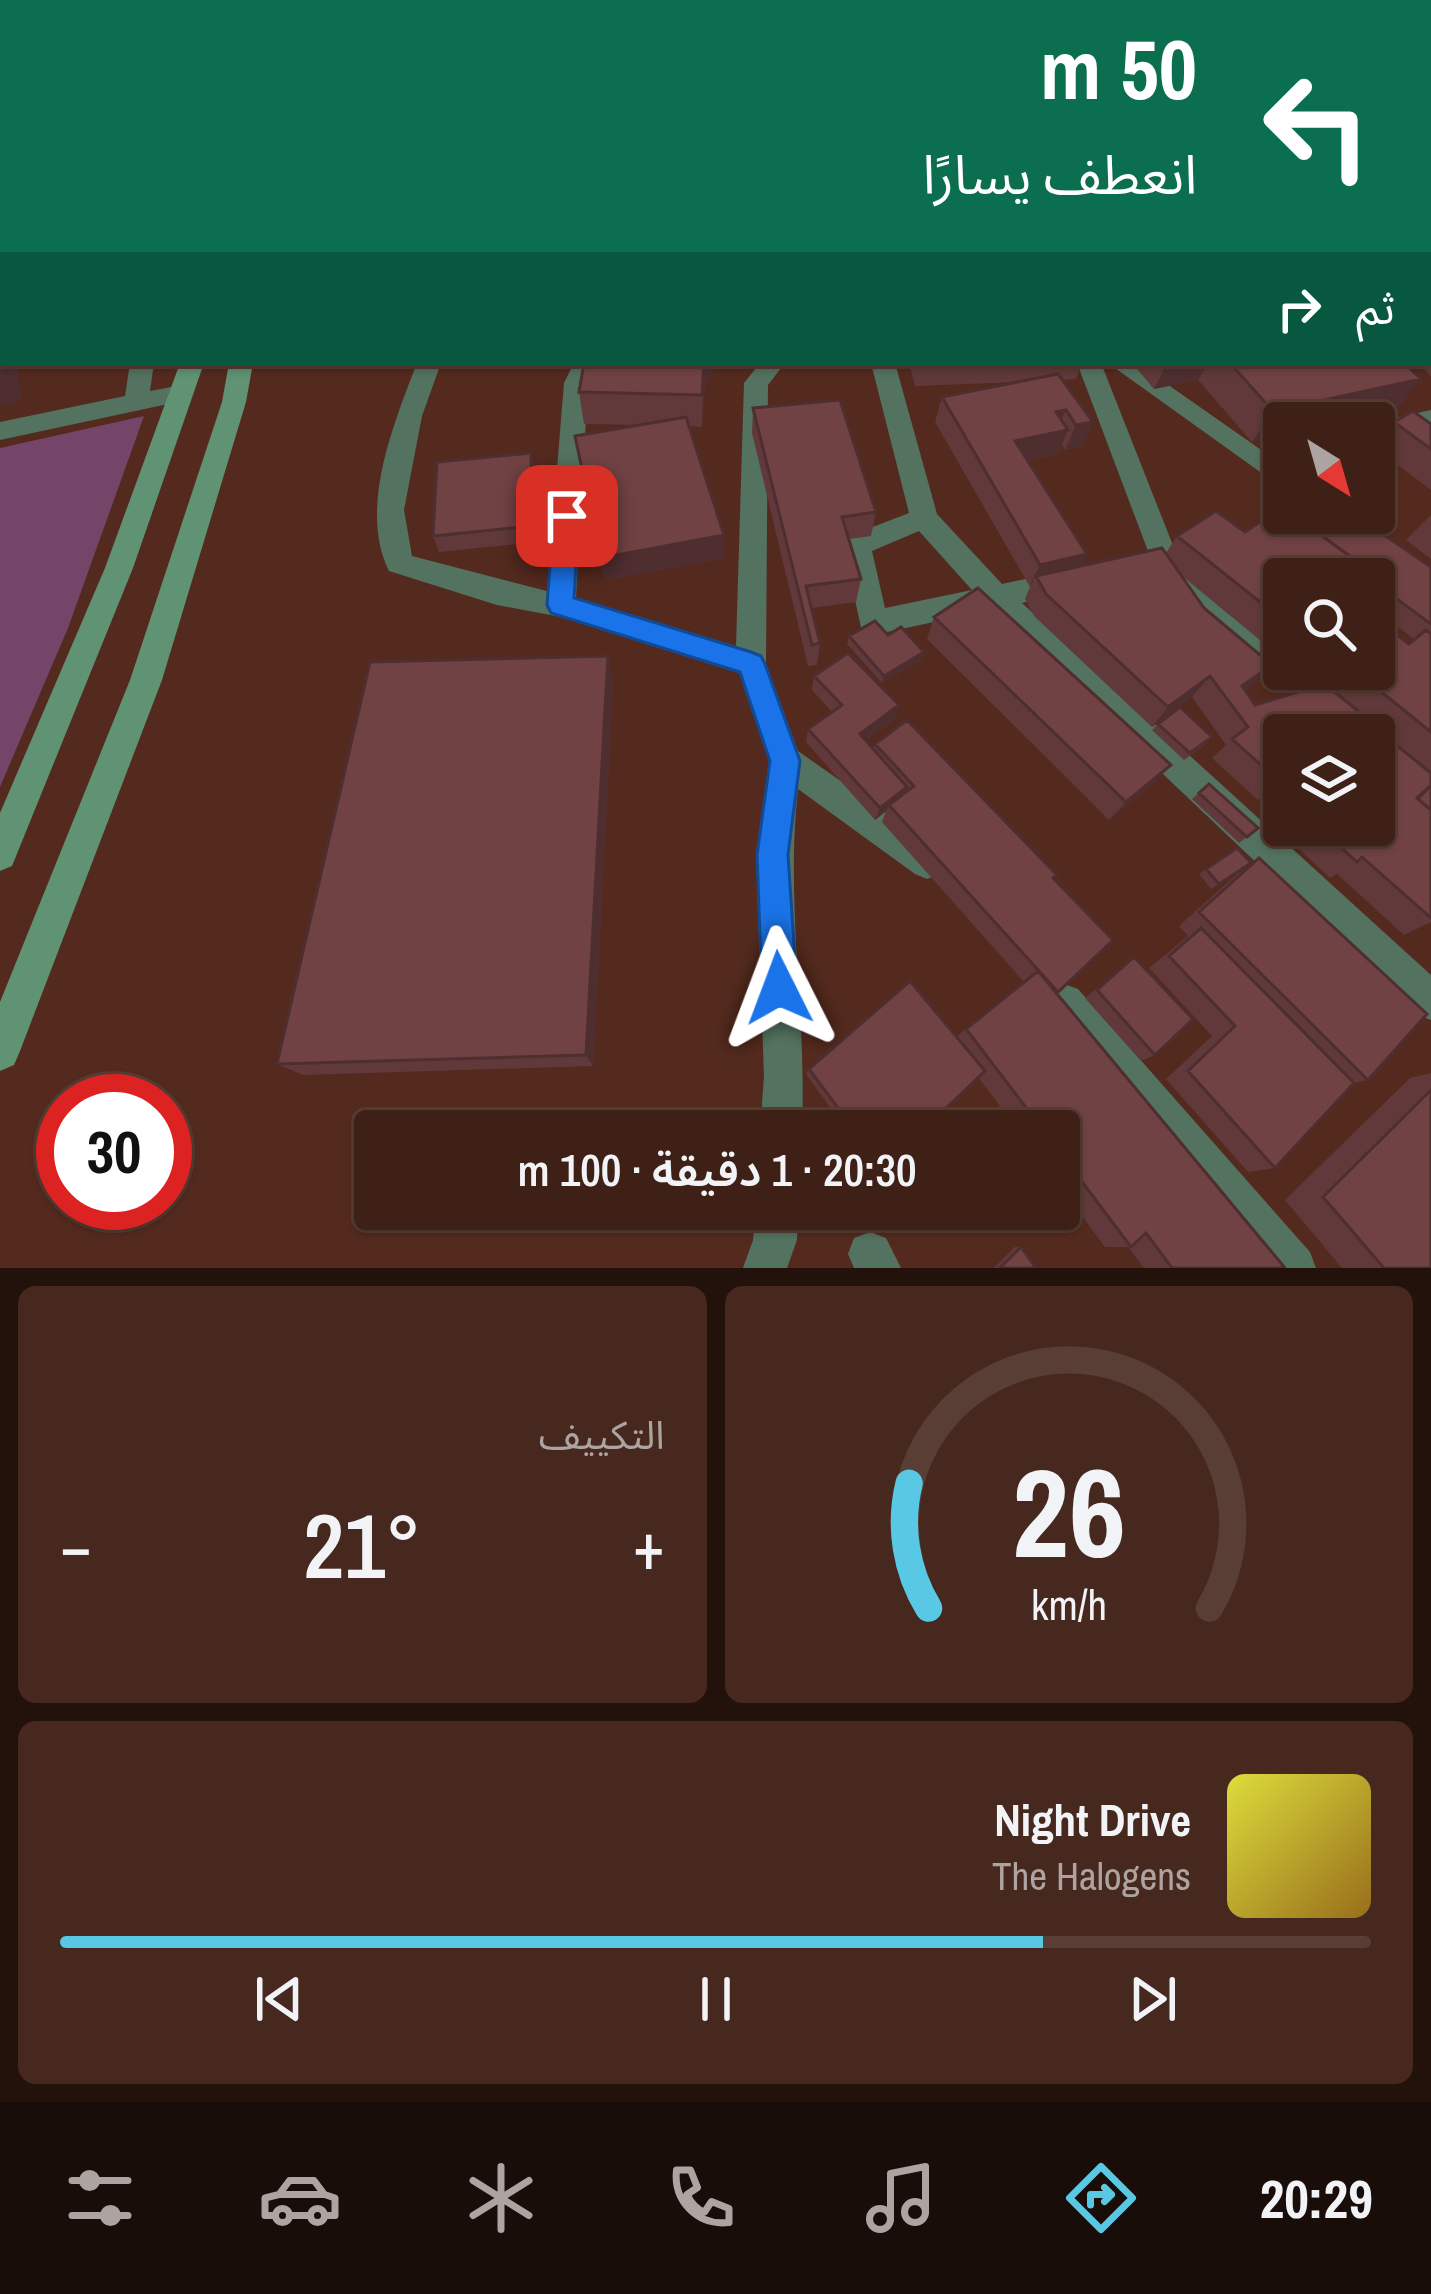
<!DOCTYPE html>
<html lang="ar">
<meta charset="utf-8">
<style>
:root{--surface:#3f2016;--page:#46281f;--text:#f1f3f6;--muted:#ada3a1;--line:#583e35;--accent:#59c8e4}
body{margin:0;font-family:"Archivo Narrow","Noto Sans Arabic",sans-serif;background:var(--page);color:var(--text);direction:rtl;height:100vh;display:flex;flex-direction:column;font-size:45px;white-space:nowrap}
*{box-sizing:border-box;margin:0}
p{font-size:39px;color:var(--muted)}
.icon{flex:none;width:66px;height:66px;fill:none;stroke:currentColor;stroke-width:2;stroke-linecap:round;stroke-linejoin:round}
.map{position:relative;height:1268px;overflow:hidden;direction:ltr}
.panel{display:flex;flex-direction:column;gap:18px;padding:18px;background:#23120c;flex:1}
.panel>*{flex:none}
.guide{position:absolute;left:0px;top:0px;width:1431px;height:366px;box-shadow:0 3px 9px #0004,0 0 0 3px var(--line);direction:rtl;background:#0b6e4f;color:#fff;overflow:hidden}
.needle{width:78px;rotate:143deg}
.tools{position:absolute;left:1263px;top:402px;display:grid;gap:24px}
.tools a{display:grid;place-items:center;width:132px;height:132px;border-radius:12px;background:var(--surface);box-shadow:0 3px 9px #0004,0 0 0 3px var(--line);font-size:60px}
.speed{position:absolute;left:36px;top:1074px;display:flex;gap:24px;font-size:60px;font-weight:700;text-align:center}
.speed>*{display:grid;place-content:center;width:156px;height:156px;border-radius:50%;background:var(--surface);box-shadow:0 3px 9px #0004,0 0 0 3px var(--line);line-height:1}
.speed .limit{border:18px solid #d22;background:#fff;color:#111}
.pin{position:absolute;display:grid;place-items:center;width:102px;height:102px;color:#fff;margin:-51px;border-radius:24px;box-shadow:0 6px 18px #0006}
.me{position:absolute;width:132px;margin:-66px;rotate:357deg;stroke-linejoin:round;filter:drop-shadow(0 0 9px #0008)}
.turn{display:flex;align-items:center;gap:42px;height:252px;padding:0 36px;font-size:54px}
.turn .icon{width:156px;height:156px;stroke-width:2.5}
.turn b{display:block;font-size:84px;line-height:102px}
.then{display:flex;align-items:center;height:114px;padding:0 36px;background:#0003;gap:24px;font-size:45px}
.big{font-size:90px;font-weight:600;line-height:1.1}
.panel .widget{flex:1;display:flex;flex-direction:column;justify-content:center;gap:18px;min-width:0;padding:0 42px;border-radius:18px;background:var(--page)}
.panel .dial{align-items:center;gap:0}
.dial svg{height:312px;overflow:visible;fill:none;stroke:var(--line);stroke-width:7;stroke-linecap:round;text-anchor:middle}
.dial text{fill:var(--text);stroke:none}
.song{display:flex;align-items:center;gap:36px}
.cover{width:144px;height:144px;border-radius:18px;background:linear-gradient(135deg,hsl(60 70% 55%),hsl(40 70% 35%))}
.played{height:12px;border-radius:6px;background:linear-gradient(90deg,var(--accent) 75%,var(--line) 75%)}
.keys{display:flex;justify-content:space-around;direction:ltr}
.heat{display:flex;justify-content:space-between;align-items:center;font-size:66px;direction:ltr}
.panel .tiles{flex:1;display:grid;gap:18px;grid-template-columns:1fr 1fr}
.widget:last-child{grid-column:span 2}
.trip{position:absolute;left:354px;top:1110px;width:726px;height:120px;border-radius:12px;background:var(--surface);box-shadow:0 3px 9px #0004,0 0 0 3px var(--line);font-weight:600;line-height:120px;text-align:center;direction:rtl}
.dock{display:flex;height:192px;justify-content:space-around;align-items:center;background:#190d09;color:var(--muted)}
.dock .icon{width:84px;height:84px}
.dock .current{color:var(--accent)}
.dock b{font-size:54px;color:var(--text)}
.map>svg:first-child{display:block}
</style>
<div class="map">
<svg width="1431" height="1268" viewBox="0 0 1431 1268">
<rect width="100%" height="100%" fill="#542a1e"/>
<path fill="#754469" d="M 144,416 L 68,628 L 0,787 L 0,448 Z"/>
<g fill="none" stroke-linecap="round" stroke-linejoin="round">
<path fill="#53725f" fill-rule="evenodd" d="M 499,0 L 515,0 L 497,3 Z
M 649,0 L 670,0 L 672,3 L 651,3 Z
M 803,0 L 856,0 L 854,3 Z
M 1255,0 L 1271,0 L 1272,3 L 1256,3 Z
M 130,363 L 154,363 L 150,391 L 182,385 L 194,393 L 182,401 L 0,440 L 0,422 L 125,396 Z
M 417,363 L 441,363 L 422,416 L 404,510 L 412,556 L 547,591 L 564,383 L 574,363 L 598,363 L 588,383 L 576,598 L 736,646 L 744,383 L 760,363 L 785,363 L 768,385 L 766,664 L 798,751 L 939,850 L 945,862 L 939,874 L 927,879 L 915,874 L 798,789 C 785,903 807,1017 802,1131 L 760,1131 L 764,1076 L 756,855 L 769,761 L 739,673 L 561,617 L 497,605 L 389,571 C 358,509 394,423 417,363 Z
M 871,363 L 895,363 L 937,514 L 1002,584 L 1068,570 L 1078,573 L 1082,581 L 1078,589 L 1022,603 L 1431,975 L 1431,1020 L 1417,1015 L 990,610 L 873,635 L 862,632 L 843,545 L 847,537 L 909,513 ZM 919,531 L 972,590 L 885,608 L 872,551 Z
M 1077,363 L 1101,363 L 1176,553 L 1284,645 L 1284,669 L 1313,669 L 1379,725 L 1384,735 L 1379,745 L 1374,747 L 1374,735 L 1345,735 L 1154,567 Z
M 1108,363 L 1137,363 L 1284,466 L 1284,489 Z
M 1431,410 L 1431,428 L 1374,440 L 1371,423 Z
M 1064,984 L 1078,989 L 1310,1252 L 1316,1268 L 1265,1268 L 1050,1017 L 1045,1003 L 1050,989 Z
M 756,1209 L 798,1209 L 797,1240 L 787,1268 L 743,1268 L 753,1240 Z
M 870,1232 L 886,1238 L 901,1268 L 854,1268 L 848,1254 L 854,1238 Z"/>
<path fill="#609274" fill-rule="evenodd" d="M 202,0 L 218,0 L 218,3 L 202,3 Z
M 235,0 L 251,0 L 251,3 L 235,3 Z
M 180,363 L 204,363 L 133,568 L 12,866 L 0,871 L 0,813 L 105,568 Z
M 229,363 L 253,363 L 246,402 L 162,680 L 20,1051 L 14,1065 L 0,1071 L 0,1002 L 130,680 L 222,402 Z"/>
</g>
<path fill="#61393a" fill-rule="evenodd" d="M 887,0 L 998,0 L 988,3 L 892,3 Z
M 1282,0 L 1357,0 L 1356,3 L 1283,3 Z
M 1382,0 L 1431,0 L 1431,36 L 1428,35 L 1428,3 L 1381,3 Z
M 1428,261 L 1431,263 L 1431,376 L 1418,363 L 1428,363 Z
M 584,363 L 718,363 L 705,384 L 702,427 L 689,426 L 724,535 L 724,558 L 605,580 L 575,436 L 638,425 L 584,424 L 579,392 Z
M 909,363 L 1082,363 L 1076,379 L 1062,380 L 1093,422 L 1081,447 L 1065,450 L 1062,445 L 1058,454 L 1027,461 L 1087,554 L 1080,566 L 1166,553 L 1177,536 L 1245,532 L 1304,523 L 1431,567 L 1431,773 L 1368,721 L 1284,735 L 1284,789 L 1278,794 L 1258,800 L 1212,758 L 1226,745 L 1192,697 L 1152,727 L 1034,616 L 1025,599 L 1030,587 L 935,422 L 942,397 L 1018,382 L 915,386 ZM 1181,575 L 1284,660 L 1284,579 L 1374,579 L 1374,609 L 1414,639 L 1374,669 L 1304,669 L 1323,685 L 1255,705 L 1246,691 L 1272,665 L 1204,608 Z
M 1132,363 L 1404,363 L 1396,411 L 1340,423 L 1284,423 L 1252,442 L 1198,380 L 1154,389 Z
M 753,408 L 876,512 L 871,536 L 849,539 L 861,579 L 856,602 L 811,608 L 820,643 L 817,665 L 808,666 L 752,433 Z
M 1394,422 L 1431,423 L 1431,490 L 1374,447 Z
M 531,453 L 535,470 L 537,542 L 439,552 L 433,536 Z
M 1431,515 L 1431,559 L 1406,540 Z
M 934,617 L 1171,765 L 1153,784 L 1109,820 L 927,639 Z
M 888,635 L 924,652 L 922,660 L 882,683 L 847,644 L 849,636 Z
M 814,676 L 899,705 L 895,719 L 866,740 L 873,749 L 875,744 L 1054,879 L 1113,940 L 1056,993 L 1285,1268 L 1144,1268 L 1128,1247 L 1105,1247 L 1059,1185 L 1059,1131 L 1019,1131 L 978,1077 L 922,1131 L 847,1131 L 806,1074 L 809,1069 L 956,1037 L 1024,982 L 882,822 L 886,811 L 875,820 L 806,742 L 808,729 L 832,712 L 812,690 Z
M 613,683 L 593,1066 L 303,1075 L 277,1064 Z
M 1158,724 L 1206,744 L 1184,760 L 1152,730 Z
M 1370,724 L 1431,773 L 1431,922 L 1404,935 L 1337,874 L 1330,878 L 1265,817 L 1284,800 L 1284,825 L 1374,825 L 1374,735 L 1357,735 Z
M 1209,784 L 1258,828 L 1239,843 L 1192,799 Z
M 1237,848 L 1251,863 L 1211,889 L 1199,874 Z
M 1259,858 L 1368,1080 L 1354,1083 L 1275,1168 L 1248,1172 L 1166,1079 L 1212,1036 L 1149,968 L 1188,936 L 1179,926 L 1237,874 Z
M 1134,957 L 1155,1055 L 1141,1061 L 1085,998 Z
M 1431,1073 L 1431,1268 L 1342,1268 L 1285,1200 L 1410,1078 Z
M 1015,1247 L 1021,1247 L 1036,1268 L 994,1268 Z"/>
<path fill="#4f2e30" d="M 943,0 L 998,0 L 988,3 L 937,3 Z
M 3,270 L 3,363 L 16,363 L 22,400 L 0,407 L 0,271 Z
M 704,363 L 718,363 L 705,384 L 702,427 Z
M 1167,363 L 1208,363 L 1198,380 L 1154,389 Z
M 1421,379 L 1396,411 L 1340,423 L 1284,423 L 1284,435 L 1252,442 L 1273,411 Z
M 1066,410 L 1056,432 L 1068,430 L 1058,454 L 1005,466 L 1015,441 L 1056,412 Z
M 1093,422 L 1081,447 L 1065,450 L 1076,425 Z
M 531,453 L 535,470 L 537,542 L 533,526 Z
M 724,535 L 724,558 L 605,580 L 601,558 Z
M 1087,554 L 1075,577 L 1036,576 L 1029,588 L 1040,565 Z
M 924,652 L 922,660 L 882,683 L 884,676 Z
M 608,656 L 613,683 L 593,1066 L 586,1055 Z
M 1272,665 L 1252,686 L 1229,702 L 1242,686 Z
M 1210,676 L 1192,697 L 1152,727 L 1168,707 Z
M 899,705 L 895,719 L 856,747 L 860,734 Z
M 1171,765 L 1153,784 L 1109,820 L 1126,802 Z
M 1284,781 L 1284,789 L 1278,794 L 1258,800 Z
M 907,787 L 902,799 L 889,805 L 886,811 L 875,820 L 880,808 Z"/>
<path fill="#714244" stroke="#4f2e30" stroke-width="3" d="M 531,0 L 557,0 L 552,3 L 526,3 Z
M 580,0 L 647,0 L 644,3 L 577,3 Z
M 1000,0 L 1062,0 L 1064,1 L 1056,3 L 998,3 L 995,1 Z
M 1196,0 L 1262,0 L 1263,3 L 1197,3 Z
M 1402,0 L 1431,0 L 1431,10 L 1428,10 L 1428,3 L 1403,3 Z
M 1428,97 L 1431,97 L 1431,119 L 1428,120 Z
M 3,169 L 3,270 L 0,271 L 0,170 Z
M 1428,261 L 1431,263 L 1431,331 L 1428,328 Z
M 584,363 L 704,363 L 702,395 L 579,392 Z
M 1230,363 L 1404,363 L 1421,379 L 1273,411 Z
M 1058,374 L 1093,422 L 1076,425 L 1066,410 L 1056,412 L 1068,430 L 1015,441 L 1087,554 L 1040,565 L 942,397 Z
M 840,400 L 876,512 L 842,517 L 861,579 L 806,586 L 820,643 L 812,645 L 753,408 Z
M 1413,411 L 1431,424 L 1431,449 L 1394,422 Z
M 686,417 L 724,535 L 601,558 L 575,436 Z
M 531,453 L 533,526 L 433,536 L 437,462 Z
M 1282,507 L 1284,513 L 1291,513 L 1373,573 L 1365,579 L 1284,579 L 1284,621 L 1177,536 L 1216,511 L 1245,532 Z
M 1317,513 L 1352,513 L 1431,567 L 1431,624 L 1374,582 L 1374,579 L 1368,578 L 1373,573 L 1304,523 Z
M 1162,548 L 1204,608 L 1272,665 L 1242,686 L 1255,705 L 1325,684 L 1369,720 L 1351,735 L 1284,735 L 1284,781 L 1280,782 L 1232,739 L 1248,727 L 1210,676 L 1168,707 L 1046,594 L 1036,576 Z
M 978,588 L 1171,765 L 1126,802 L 934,617 Z
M 1374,617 L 1409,644 L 1426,630 L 1431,634 L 1431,732 L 1353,669 L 1374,669 Z
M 875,621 L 888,635 L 901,627 L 924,652 L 884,676 L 849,636 Z
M 848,653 L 899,705 L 860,734 L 907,787 L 880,808 L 808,729 L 842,705 L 814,676 Z
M 608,656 L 586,1055 L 277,1064 L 370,662 Z
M 1180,707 L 1212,737 L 1190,753 L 1158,724 Z
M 907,720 L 1057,875 L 1053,878 L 1113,940 L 1058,992 L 889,805 L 914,786 L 875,744 Z
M 1370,724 L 1431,773 L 1431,785 L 1417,798 L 1431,810 L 1431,918 L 1362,857 L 1357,862 L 1315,825 L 1374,825 L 1374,735 L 1358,735 Z
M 1209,784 L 1258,828 L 1247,837 L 1199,793 Z
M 1431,785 L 1431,810 L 1418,799 Z
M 1237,848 L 1251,863 L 1219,884 L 1206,869 Z
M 1259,858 L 1427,1014 L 1368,1080 L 1199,912 Z
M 1201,928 L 1354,1083 L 1275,1168 L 1188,1071 L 1235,1026 L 1169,956 Z
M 1134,957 L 1193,1019 L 1155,1055 L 1097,990 Z
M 1038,971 L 1285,1268 L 1172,1268 L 1146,1233 L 1131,1247 L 1059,1151 L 1059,1131 L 1044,1131 L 966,1029 Z
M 910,981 L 985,1071 L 922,1131 L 855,1131 L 809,1069 Z
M 1431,1090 L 1431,1268 L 1384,1268 L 1323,1197 Z
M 1021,1247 L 1036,1268 L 1000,1268 Z"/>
<path fill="#1a73e8" stroke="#114b97" stroke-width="3" d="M 567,507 L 579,516 L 574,598 L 751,652 L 761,656 L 765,664 L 800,761 L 788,855 L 797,988 L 792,1000 L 779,1005 L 767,1000 L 762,988 L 757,855 L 770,761 L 740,672 L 551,613 L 547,605 L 554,516 Z"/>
</svg>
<div class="tools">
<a><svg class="needle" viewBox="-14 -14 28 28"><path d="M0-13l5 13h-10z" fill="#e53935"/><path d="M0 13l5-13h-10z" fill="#ada3a1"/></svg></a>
<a><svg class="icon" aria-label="search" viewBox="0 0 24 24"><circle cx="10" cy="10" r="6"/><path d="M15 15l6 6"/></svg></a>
<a><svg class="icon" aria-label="layers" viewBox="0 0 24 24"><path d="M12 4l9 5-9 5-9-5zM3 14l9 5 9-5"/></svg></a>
</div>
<div class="speed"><div class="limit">30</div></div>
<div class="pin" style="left:567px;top:516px;background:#d93025"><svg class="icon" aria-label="arrive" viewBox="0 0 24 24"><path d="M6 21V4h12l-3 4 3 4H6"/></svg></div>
<svg class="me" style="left:779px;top:988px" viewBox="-20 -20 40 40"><path d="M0-17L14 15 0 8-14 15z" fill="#1a73e8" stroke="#fff" stroke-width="4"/></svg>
<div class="trip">20:30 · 1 دقيقة · 100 m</div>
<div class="guide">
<div class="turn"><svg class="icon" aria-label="left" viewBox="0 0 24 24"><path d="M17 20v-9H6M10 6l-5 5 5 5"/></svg><div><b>50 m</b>انعطف يسارًا</div></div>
<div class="then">ثم<svg class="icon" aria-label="right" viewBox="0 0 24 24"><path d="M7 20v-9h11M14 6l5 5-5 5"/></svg></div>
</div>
</div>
<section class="panel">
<div class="tiles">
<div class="widget dial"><svg viewBox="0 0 100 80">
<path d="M14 69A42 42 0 1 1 86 69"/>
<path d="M14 69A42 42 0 0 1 9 37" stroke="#59c8e4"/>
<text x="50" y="56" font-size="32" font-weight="700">26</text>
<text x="50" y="72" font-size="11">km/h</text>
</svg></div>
<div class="widget"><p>التكييف</p>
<div class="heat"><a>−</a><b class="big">21°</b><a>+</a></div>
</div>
<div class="widget">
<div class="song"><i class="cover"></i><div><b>Night Drive</b><p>The Halogens</p></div></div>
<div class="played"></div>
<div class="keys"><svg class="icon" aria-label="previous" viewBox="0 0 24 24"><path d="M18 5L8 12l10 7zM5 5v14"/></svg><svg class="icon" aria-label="pause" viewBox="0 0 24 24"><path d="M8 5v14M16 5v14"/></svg><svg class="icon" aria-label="next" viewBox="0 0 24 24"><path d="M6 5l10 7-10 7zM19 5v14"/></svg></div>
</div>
</div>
</section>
<nav class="dock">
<b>20:29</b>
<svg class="icon current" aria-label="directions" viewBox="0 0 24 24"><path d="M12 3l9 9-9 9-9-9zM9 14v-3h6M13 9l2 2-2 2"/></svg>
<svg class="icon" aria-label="music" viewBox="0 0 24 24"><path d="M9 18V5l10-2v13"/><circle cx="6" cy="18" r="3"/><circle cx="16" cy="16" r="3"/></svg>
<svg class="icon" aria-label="phone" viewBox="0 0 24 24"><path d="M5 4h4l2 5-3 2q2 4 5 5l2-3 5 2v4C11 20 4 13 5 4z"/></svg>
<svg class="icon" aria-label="climate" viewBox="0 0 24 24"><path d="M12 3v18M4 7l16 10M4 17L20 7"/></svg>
<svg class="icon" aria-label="car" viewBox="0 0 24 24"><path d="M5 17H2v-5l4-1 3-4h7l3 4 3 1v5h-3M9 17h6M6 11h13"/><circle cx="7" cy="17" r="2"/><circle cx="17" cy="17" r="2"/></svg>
<svg class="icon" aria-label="filters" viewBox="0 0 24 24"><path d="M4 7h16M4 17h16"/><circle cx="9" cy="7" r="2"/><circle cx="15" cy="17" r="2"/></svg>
</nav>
